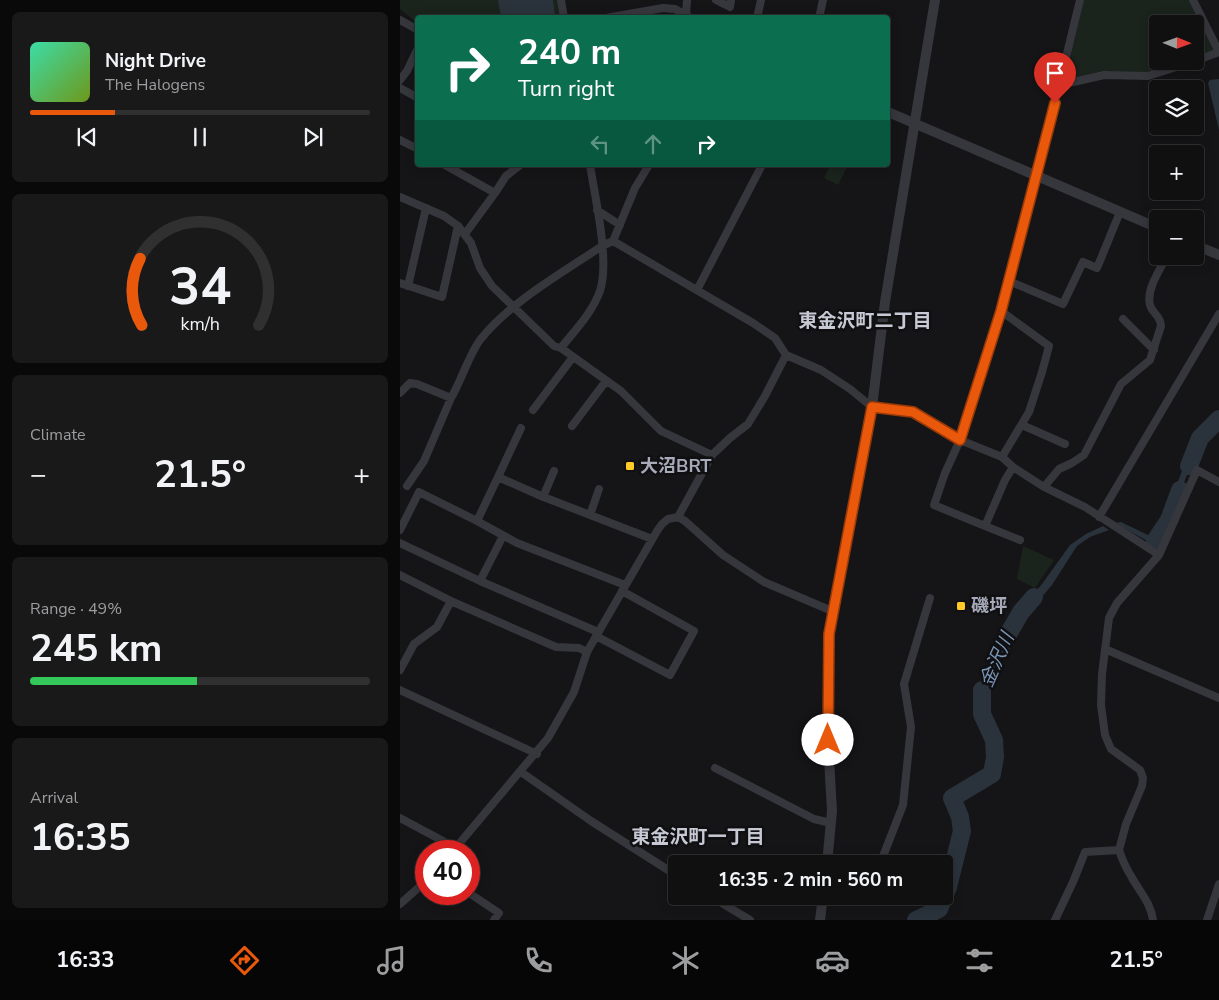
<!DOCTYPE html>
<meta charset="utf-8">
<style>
:root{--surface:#101011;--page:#19191a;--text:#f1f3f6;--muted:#9c9d9f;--line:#303031;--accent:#ea580c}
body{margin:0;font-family:"Nunito Sans","Noto Sans JP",sans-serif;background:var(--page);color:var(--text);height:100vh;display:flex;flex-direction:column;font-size:19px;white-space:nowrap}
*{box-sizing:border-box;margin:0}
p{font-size:16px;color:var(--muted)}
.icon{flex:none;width:28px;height:28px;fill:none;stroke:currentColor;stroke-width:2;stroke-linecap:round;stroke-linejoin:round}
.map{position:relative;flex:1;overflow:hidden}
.drawer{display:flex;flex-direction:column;gap:12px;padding:12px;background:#090909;width:400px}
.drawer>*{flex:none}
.top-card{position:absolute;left:15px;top:15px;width:475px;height:152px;border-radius:5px;box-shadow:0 2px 12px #0003,0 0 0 1px var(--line);background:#0b6e4f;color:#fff;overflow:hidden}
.needle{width:32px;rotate:91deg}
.fabs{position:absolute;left:749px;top:15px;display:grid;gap:10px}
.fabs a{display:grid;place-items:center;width:55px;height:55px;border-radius:5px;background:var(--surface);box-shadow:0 2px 12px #0003,0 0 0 1px var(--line);font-size:25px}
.speed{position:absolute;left:15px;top:840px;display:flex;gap:10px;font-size:25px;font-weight:700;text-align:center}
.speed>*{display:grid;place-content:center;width:65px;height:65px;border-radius:50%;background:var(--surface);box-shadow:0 2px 12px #0003,0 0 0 1px var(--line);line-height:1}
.speed .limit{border:8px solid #d22;background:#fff;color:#111}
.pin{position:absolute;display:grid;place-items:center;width:42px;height:42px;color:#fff;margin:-51px -21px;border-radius:50% 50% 50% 0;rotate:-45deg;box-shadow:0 0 5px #0007}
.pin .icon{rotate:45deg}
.me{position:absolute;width:55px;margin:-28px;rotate:0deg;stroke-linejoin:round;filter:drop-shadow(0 0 4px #0008)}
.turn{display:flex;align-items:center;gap:18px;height:105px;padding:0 20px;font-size:22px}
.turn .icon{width:65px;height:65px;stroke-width:2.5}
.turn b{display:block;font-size:35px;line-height:42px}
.lanes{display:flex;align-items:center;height:48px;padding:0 20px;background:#0003;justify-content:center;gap:25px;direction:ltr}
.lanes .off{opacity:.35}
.big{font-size:38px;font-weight:700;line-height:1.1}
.drawer .widget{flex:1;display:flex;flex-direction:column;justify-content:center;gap:8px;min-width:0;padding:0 18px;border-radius:8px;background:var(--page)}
.drawer .dial{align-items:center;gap:0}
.dial svg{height:130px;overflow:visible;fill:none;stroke:var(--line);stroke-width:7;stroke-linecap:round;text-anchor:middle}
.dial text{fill:var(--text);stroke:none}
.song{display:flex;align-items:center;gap:15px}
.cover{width:60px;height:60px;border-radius:8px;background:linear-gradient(135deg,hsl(160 70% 55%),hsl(80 70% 35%))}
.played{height:5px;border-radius:2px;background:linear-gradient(90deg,var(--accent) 25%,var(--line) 25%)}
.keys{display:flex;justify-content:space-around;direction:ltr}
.heat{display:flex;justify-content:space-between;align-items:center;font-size:28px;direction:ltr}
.charge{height:8px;border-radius:4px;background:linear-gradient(90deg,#34c759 49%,var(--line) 0)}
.trip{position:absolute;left:268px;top:855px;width:285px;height:50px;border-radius:5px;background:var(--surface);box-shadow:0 2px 12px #0003,0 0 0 1px var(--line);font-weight:700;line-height:50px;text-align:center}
.tabs{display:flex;height:80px;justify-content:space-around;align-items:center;background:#060607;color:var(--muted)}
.tabs .icon{width:35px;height:35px}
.tabs .current{color:var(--accent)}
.tabs b{font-size:22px;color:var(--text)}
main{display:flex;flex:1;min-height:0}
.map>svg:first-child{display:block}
</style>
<main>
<section class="drawer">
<div class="widget">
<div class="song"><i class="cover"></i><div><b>Night Drive</b><p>The Halogens</p></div></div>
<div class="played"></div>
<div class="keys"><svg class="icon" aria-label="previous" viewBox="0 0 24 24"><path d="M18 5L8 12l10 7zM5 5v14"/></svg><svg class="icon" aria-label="pause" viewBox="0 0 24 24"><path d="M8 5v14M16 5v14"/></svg><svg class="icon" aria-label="next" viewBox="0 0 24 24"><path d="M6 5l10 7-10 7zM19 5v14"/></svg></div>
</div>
<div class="widget dial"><svg viewBox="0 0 100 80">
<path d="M14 69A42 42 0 1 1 86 69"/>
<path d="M14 69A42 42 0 0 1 13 28" stroke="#ea580c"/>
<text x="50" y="56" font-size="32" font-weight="700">34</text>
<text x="50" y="72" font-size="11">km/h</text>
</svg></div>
<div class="widget"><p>Climate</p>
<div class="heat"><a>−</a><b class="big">21.5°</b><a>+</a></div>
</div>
<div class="widget"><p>Range · 49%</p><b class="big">245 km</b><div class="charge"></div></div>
<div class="widget"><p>Arrival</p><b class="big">16:35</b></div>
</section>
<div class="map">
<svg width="819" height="920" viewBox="0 0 819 920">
<rect width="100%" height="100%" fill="#151517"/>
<path fill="#1b231d" d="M 0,0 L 157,0 L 159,17 L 18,18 L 17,23 L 0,9 Z
M 684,0 L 789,0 L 805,33 L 816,52 L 795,59 L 795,24 L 758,24 L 758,61 L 787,61 L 748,74 L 702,71 L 665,81 Z
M 430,165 L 448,165 L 438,185 L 424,178 Z
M 623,546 L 654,560 L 635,588 L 617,579 Z"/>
<path fill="#2a333c" d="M 98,0 L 153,0 L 155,17 L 101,17 Z
M 819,79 L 819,130 L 808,83 L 810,80 Z
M 794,441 L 802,446 L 794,469 L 789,470 L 763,533 L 756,543 L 751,543 L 715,523 L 721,522 L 752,537 L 757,534 Z
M 703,526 L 709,530 L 690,537 L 677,546 L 652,585 L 625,617 L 616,615 L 642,584 L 670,545 L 686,534 Z
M 611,622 L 616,624 L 585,690 L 585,713 L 579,713 L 579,688 Z"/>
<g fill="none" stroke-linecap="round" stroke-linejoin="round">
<path stroke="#2a333c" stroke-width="18" d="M 789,466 L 800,438 L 819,419
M 755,541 L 769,520 L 780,490
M 603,643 L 621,612 L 634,597
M 516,920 L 539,909 L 548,887 L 562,831 L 560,817 L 552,798 L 592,774 L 595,757 L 594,740 L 582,714 L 582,690"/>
<path stroke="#36363d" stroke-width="8" d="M 161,0 L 164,18
M 316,0 L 330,7 L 331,0
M 793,0 L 819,52
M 206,18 L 263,8 L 275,9 L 286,15 L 287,0
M 357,18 L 361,0
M 419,18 L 423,0
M 0,20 L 18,30
M 795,61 L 819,52
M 0,80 L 7,71 L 18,48
M 660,85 L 704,75 L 748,76 L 795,61
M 0,88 L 18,98
M 0,140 L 18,149
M 45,165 L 95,193 L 65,234
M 190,165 C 195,198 210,260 200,291 C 192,313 175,330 161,348 L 221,391 L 261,431 L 312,455
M 95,193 L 106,176 L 120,165
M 0,197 L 44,216 L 58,226 L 71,243 L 80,268 L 92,286 L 154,346 L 161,348
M 197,210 L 220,225
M 213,241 L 353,323 L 375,338 L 386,355 L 421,370 L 450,389 L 472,407 L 513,412 L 560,440 L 602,457 L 613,467 L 644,487 L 685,507 L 759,555
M 609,281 L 663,304 L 683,262 L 697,268 L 720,212
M 0,283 L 42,297 L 58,226
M 8,286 L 26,208
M 297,290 L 362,165
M 601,311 L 649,346 L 642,372 L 629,412 L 602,457
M 723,319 L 754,350
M 0,393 L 10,383 L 17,384 L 51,398 L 24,461 L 7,486
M 51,398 C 61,381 69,355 80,340 C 110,302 162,273 202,246 L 213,241 L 235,188 L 249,165
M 133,410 L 173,357
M 622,425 L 665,444
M 172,426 L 206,381
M 613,467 L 605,480 L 585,526 L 620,540
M 98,477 L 121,428
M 644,487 L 659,469 L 672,463 L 684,455 L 721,384 L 750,360 L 761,326 C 761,316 752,313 750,305 C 746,289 760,270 767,256
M 143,497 L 154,471
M 190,515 L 199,489
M 278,517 L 312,455 L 330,438 L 348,424 L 365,396 L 386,355
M 699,517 L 819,314
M 585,526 L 534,505 L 545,473 L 560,440 L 601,311 L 637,177 L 680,0
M 0,530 L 19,492 L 77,521
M 0,543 L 80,581 L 103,536
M 0,575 L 53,602 L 156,647 L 179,648 L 187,652
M 80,581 L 198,632
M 225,585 L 117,543 L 77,521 L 98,477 L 141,496 L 252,539
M 196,636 L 270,675 L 294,631 L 222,591
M 705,649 L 819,698
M 0,670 L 14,644 L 37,627 L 51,601
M 0,690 L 137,754
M 315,768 L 414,819 L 431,823
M 121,772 L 191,821 L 276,875
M 0,818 L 56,848
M 53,851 L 148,738 L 174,692 L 187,652 L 257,531 L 262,524 L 268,519 L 278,517 L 285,521 L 323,555 L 364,582 L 432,611
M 480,864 L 503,805 L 511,727 L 504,684 L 530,598
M 69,893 L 99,913 L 94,920
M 310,896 L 350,920
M 0,904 L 26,881
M 655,920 L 673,882 L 685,852 L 719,850
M 753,920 C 751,903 739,891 731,876 C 726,868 722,859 719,850 L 726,824 L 742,786 L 743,778 L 740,770 L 711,749 L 705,735 L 701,705 L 702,674 L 709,618 L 717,603 L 759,555 L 797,470 L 819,482
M 807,920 L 819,884"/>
<path stroke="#36363d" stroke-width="10" d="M 286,15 L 288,18
M 488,112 L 758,228
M 795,245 L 819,255
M 427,864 L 432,811 L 428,741 L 429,634 L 472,407 L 485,302 L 535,0
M 420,920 L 423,896"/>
</g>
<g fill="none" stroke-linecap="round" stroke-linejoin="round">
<defs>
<path id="route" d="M 428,740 L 429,634 L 472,407 L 513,412 L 560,440 L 601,311 L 655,103"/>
</defs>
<use href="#route" stroke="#983908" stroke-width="12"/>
<use href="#route" stroke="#ea580c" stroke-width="9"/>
</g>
<g fill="#ffcb26" stroke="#101012" stroke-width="2">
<rect x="225" y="461" width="10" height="10" rx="2.5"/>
<rect x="556" y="601" width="10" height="10" rx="2.5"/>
</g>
<g text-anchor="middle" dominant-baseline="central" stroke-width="5" stroke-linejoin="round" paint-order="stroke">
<g font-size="18" font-weight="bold" fill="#a6aab9" stroke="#101012" text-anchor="start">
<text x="240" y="466">大沼BRT</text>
<text x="571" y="606">磯坪</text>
</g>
<g font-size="19" font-weight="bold" fill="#c7cad4" stroke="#101012">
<text x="465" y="321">東金沢町二丁目</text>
<text x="298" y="837">東金沢町一丁目</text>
</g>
<g font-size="19" font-style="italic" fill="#7a94b6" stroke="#101012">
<text transform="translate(597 660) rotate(-66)">金沢川</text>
</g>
</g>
</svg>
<div class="fabs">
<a><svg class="needle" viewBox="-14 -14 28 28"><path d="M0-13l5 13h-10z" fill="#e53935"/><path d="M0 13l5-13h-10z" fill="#9c9d9f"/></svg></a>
<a><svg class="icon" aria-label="layers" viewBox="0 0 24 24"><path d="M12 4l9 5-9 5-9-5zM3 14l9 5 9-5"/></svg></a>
<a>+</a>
<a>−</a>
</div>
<div class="speed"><div class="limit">40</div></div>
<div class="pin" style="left:655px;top:103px;background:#d93025"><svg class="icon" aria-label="arrive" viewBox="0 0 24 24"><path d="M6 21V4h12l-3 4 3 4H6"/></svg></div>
<svg class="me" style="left:428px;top:740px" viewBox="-20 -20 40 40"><circle r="19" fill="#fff"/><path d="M0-13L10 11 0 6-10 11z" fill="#ea580c"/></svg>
<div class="trip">16:35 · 2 min · 560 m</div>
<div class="top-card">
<div class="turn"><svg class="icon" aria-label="right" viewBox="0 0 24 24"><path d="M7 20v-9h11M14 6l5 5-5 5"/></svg><div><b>240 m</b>Turn right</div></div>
<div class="lanes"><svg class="icon off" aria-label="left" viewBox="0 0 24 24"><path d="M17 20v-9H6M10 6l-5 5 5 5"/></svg><svg class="icon off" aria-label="ahead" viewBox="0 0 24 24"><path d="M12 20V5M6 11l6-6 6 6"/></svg><svg class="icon" aria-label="right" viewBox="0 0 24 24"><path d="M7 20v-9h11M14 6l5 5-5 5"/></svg></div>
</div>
</div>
</main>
<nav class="tabs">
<b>16:33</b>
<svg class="icon current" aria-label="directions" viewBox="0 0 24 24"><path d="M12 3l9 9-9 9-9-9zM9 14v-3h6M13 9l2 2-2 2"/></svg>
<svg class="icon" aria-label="music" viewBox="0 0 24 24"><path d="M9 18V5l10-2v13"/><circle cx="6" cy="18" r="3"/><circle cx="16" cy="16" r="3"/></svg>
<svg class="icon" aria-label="phone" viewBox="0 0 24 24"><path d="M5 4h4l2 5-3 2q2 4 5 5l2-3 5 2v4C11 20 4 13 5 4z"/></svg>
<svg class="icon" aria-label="climate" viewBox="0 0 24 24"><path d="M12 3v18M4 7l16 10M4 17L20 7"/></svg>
<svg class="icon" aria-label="car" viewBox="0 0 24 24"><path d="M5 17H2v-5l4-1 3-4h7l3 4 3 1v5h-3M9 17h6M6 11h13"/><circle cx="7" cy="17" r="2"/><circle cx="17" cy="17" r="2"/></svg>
<svg class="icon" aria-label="filters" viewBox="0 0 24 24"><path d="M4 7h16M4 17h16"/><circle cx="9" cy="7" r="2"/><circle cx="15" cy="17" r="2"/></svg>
<b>21.5°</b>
</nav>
